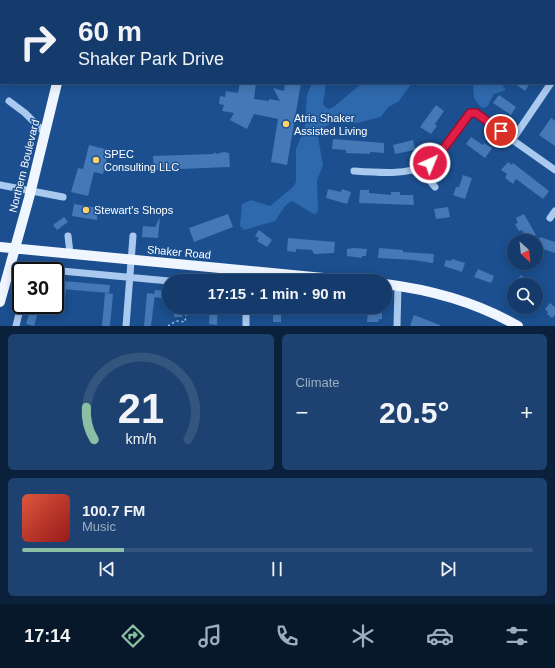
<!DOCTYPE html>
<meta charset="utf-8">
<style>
:root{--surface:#143b6b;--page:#1d4271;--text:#f1f3f6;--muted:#9dadc1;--line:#33557e;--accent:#8abfa5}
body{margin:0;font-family:Arial,sans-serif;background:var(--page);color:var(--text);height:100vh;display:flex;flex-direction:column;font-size:15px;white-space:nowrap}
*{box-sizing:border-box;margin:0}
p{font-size:13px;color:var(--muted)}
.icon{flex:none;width:22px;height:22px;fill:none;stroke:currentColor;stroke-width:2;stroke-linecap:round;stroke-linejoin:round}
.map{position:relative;height:326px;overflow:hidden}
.panel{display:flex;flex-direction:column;gap:8px;padding:8px;background:#0b203b;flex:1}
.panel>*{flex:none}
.top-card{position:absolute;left:0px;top:0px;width:555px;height:84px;box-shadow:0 2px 10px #0003,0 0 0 1px var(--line);background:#143b6b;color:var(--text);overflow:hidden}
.needle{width:26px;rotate:153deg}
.controls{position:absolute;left:507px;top:234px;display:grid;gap:8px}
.controls a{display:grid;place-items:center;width:36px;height:36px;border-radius:50%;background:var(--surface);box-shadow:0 2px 10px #0003,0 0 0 1px var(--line);font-size:20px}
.speed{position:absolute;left:12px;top:262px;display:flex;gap:8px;font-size:20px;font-weight:700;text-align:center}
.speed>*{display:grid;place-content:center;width:52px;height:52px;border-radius:50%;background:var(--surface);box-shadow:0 2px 10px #0003,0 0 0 1px var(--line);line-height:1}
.speed .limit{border:2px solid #111;border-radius:6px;background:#fff;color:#111}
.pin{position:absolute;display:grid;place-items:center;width:34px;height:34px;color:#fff;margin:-17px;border:2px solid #fff;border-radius:50%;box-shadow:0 1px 4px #0007}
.me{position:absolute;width:44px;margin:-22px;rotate:44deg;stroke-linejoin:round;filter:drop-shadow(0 0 3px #0008)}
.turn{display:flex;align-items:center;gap:14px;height:84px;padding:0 12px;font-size:18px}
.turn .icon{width:52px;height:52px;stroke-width:2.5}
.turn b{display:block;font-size:28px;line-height:34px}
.big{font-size:30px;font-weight:600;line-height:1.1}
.panel .tile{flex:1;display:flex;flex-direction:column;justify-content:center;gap:6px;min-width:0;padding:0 14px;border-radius:6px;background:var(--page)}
.panel .dial{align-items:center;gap:0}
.dial svg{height:104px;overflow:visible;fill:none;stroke:var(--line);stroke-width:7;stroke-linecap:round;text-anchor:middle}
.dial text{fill:var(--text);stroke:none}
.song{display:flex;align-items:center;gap:12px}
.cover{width:48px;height:48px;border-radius:6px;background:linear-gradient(135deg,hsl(10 70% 55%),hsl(0 70% 35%))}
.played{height:4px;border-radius:2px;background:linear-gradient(90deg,var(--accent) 20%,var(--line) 20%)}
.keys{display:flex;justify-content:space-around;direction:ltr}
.heat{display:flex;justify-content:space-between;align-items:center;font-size:22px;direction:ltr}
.panel .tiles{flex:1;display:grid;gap:8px;grid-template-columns:1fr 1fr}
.tile:last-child{grid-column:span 2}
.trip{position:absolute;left:162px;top:274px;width:230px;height:40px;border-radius:20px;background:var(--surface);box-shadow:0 2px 10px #0003,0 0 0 1px var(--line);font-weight:600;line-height:40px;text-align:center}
.tab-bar{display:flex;height:64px;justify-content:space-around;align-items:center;background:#08182b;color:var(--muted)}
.tab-bar .icon{width:28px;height:28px}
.tab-bar .current{color:var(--accent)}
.tab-bar b{font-size:18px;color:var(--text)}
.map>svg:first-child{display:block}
</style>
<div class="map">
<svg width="555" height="326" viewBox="0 0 555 326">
<rect width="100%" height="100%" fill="#1b4f8f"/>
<path fill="#2e69ad" d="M 364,0 L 490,0 L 488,1 Z
M 312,83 L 326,83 L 323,104 L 325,107 L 329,109 L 335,106 L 362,83 L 412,83 L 398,102 L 388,107 L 381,117 L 357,123 L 333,122 L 326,126 L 320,132 L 318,137 L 323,165 L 317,181 L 318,210 L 316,214 L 312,213 L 292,201 L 285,206 L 275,221 L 244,230 L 240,226 L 242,204 L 251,200 L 270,206 L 293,187 L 296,182 L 296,149 L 305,127 L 307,95 Z
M 473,83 L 501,83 L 506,90 L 494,94 L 487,107 L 483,108 C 472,101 474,94 473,83 Z"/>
<path fill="#4478b7" d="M 240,83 L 256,83 L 254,99 L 269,101 L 269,99 L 280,101 L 273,88 L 284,91 L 285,83 L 301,83 L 287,165 L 271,162 L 278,119 L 254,114 L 247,129 L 230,120 L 234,113 L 222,111 L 224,105 L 219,104 L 220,96 L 225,97 L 226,91 L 238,93 Z
M 514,83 L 530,83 L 525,91 Z
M 499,95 L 516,107 L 511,115 L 493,103 Z
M 436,105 L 444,111 L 435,124 L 437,126 L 431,134 L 420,127 Z
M 551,118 L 555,121 L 555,146 L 539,135 Z
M 471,137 L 483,145 L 484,143 L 492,148 L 485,158 L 466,144 Z
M 333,139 L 384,143 L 384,153 L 370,152 L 370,154 L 346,153 L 346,150 L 332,149 Z
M 413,140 L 415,150 L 395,154 L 393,145 Z
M 89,145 L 109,150 L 103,174 L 94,172 L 88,196 L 71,192 L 78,168 L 83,169 Z
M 215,152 L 216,154 L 224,152 L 229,153 L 230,167 L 154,170 L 153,156 L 213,154 Z
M 508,162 L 512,165 L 513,163 L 549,191 L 543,199 L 516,179 L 513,184 L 505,178 L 507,174 L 501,170 Z
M 463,175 L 472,178 L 465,199 L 453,195 L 456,187 L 459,187 Z
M 328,189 L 341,192 L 342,189 L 351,192 L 347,204 L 326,198 Z
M 360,190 L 369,190 L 369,193 L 391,195 L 391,192 L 400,192 L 400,195 L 413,195 L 414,205 L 359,203 Z
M 74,204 L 98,208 L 97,220 L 72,216 Z
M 448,207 L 450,217 L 436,219 L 434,209 Z
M 228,214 L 233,227 L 194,242 L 189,228 Z
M 524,214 L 536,235 L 527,240 L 522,230 L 519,231 L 515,224 L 518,223 L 516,218 Z
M 64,217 L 68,222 L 57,230 L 53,225 Z
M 160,217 L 158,238 L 142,237 L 143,226 L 155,227 Z
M 259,230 L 272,240 L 267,247 L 257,241 L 259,238 L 255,236 Z
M 540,237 L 555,242 L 555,253 L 537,247 Z
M 288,238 L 335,242 L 334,253 L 314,254 L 312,250 L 296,249 L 296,252 L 287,251 Z
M 354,248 L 367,249 L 366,256 L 362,256 L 362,258 L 347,256 L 347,249 Z
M 379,248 L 403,250 L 403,252 L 434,254 L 433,263 L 413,260 L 378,258 Z
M 452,259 L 465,263 L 462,272 L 444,266 L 446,260 L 451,261 Z
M 478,269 L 494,276 L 491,283 L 474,277 Z
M 521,275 L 529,280 L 526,285 L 520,285 L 516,282 Z
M 63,281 L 110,285 L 109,293 L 62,289 Z
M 58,289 L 66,289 L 64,307 L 60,307 L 59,314 L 38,312 L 39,305 L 56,306 Z
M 155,290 L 169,291 L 169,299 L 154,297 Z
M 105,293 L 113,294 L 110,326 L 102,326 Z
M 147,293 L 155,294 L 151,326 L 144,326 Z
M 550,303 L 555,307 L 555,315 L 552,318 L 547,314 L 548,312 L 545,309 Z
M 31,307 L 39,309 L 34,326 L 26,324 Z
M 175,307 L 183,307 L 182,317 L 174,317 Z
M 210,307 L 218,307 L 217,325 L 209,324 Z
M 273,307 L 284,307 L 284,314 L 281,313 L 281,322 L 273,322 Z
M 298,307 L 311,307 L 310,315 L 297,314 Z
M 368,312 L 382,313 L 382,319 L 379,319 L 378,322 L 367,322 Z
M 414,315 L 440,325 L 440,326 L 410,326 Z"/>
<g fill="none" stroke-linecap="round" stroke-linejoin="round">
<path stroke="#a9c9ee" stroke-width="1.5" stroke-dasharray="2 3" stroke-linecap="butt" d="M 168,326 L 176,321 L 185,322 L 187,307"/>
<path stroke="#a9c9ee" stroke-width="7" d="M 9,101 L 25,113 L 45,133
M 513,139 L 551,83
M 420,169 L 435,187
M 354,171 C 426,176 428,171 468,115 L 473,112 L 555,170
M 0,185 L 63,197
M 550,218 L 555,211
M 68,236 L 70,253
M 42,271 L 51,270 L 169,281
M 220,281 L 223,269
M 246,281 L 246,271
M 246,307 L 246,326
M 16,326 L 21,305
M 126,326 L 133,236
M 397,326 L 398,286"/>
<path stroke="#f0f6ff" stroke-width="10" d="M 77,1 L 77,0
M 0,247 L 355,281
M 385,284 C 433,290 476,302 518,326
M 0,302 L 29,198 L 57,83"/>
</g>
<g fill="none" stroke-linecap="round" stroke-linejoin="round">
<defs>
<path id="route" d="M 430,163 L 444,148 L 470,113 L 476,113 L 501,131"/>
</defs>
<use href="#route" stroke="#92132f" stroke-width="10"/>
<use href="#route" stroke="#e11d48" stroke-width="7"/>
</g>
<g fill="#ffd166" stroke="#1b4f8f" stroke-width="1.5">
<circle cx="286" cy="124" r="4"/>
<circle cx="96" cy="160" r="4"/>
<circle cx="86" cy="210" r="4"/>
</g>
<g text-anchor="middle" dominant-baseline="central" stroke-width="3" stroke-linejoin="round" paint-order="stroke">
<g font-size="11" fill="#fff" stroke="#1b4f8f" text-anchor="start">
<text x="294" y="118">Atria Shaker<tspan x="294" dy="13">Assisted Living</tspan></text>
<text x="104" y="154">SPEC<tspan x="104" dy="13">Consulting LLC</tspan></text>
<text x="94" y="210">Stewart's Shops</text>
</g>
<g font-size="11" fill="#fff" stroke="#1b4f8f">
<text transform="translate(24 166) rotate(-76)">Northern Boulevard</text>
<text transform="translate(179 252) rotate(5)">Shaker Road</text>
</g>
</g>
</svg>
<div class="controls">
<a><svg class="needle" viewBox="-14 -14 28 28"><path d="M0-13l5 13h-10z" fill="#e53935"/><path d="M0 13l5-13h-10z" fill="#9dadc1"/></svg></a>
<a><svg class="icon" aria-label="search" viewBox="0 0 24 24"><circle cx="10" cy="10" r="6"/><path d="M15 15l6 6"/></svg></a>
</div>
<div class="speed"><div class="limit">30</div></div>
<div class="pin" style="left:501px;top:131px;background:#d93025"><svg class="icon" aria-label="arrive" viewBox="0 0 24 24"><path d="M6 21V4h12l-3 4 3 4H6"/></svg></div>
<svg class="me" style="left:430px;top:163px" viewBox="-20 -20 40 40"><circle r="17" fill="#e11d48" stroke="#fff" stroke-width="3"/><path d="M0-11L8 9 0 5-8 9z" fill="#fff"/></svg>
<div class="trip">17:15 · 1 min · 90 m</div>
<div class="top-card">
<div class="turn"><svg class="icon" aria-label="right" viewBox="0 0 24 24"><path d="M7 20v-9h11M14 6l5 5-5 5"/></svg><div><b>60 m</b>Shaker Park Drive</div></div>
</div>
</div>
<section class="panel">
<div class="tiles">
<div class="tile dial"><svg viewBox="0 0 100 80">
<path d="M14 69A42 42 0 1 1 86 69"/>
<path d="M14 69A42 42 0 0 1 8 44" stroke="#8abfa5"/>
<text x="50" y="56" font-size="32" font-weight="700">21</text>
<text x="50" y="72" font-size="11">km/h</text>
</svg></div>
<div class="tile"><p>Climate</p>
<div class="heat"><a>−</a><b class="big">20.5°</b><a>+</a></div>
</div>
<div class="tile">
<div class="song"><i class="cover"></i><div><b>100.7 FM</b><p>Music</p></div></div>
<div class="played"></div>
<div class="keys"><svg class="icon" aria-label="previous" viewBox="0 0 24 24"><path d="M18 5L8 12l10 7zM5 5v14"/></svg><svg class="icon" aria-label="pause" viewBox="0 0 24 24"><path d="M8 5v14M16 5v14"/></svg><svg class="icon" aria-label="next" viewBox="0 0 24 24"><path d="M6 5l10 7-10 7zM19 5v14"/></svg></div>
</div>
</div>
</section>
<nav class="tab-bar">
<b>17:14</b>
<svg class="icon current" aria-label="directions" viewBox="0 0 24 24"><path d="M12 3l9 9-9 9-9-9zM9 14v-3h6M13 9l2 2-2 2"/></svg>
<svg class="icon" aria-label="music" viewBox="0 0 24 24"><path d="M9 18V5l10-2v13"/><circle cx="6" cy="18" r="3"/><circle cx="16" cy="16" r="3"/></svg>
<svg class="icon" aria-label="phone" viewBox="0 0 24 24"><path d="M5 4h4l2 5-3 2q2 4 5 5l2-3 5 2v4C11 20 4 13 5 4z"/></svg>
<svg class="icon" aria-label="climate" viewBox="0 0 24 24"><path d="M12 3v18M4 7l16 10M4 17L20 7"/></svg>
<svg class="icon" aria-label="car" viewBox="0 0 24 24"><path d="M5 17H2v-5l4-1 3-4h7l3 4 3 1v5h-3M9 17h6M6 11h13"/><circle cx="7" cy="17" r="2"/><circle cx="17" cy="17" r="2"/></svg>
<svg class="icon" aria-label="filters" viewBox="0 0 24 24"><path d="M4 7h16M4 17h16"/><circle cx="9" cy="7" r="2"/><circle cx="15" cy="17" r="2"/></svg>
</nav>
